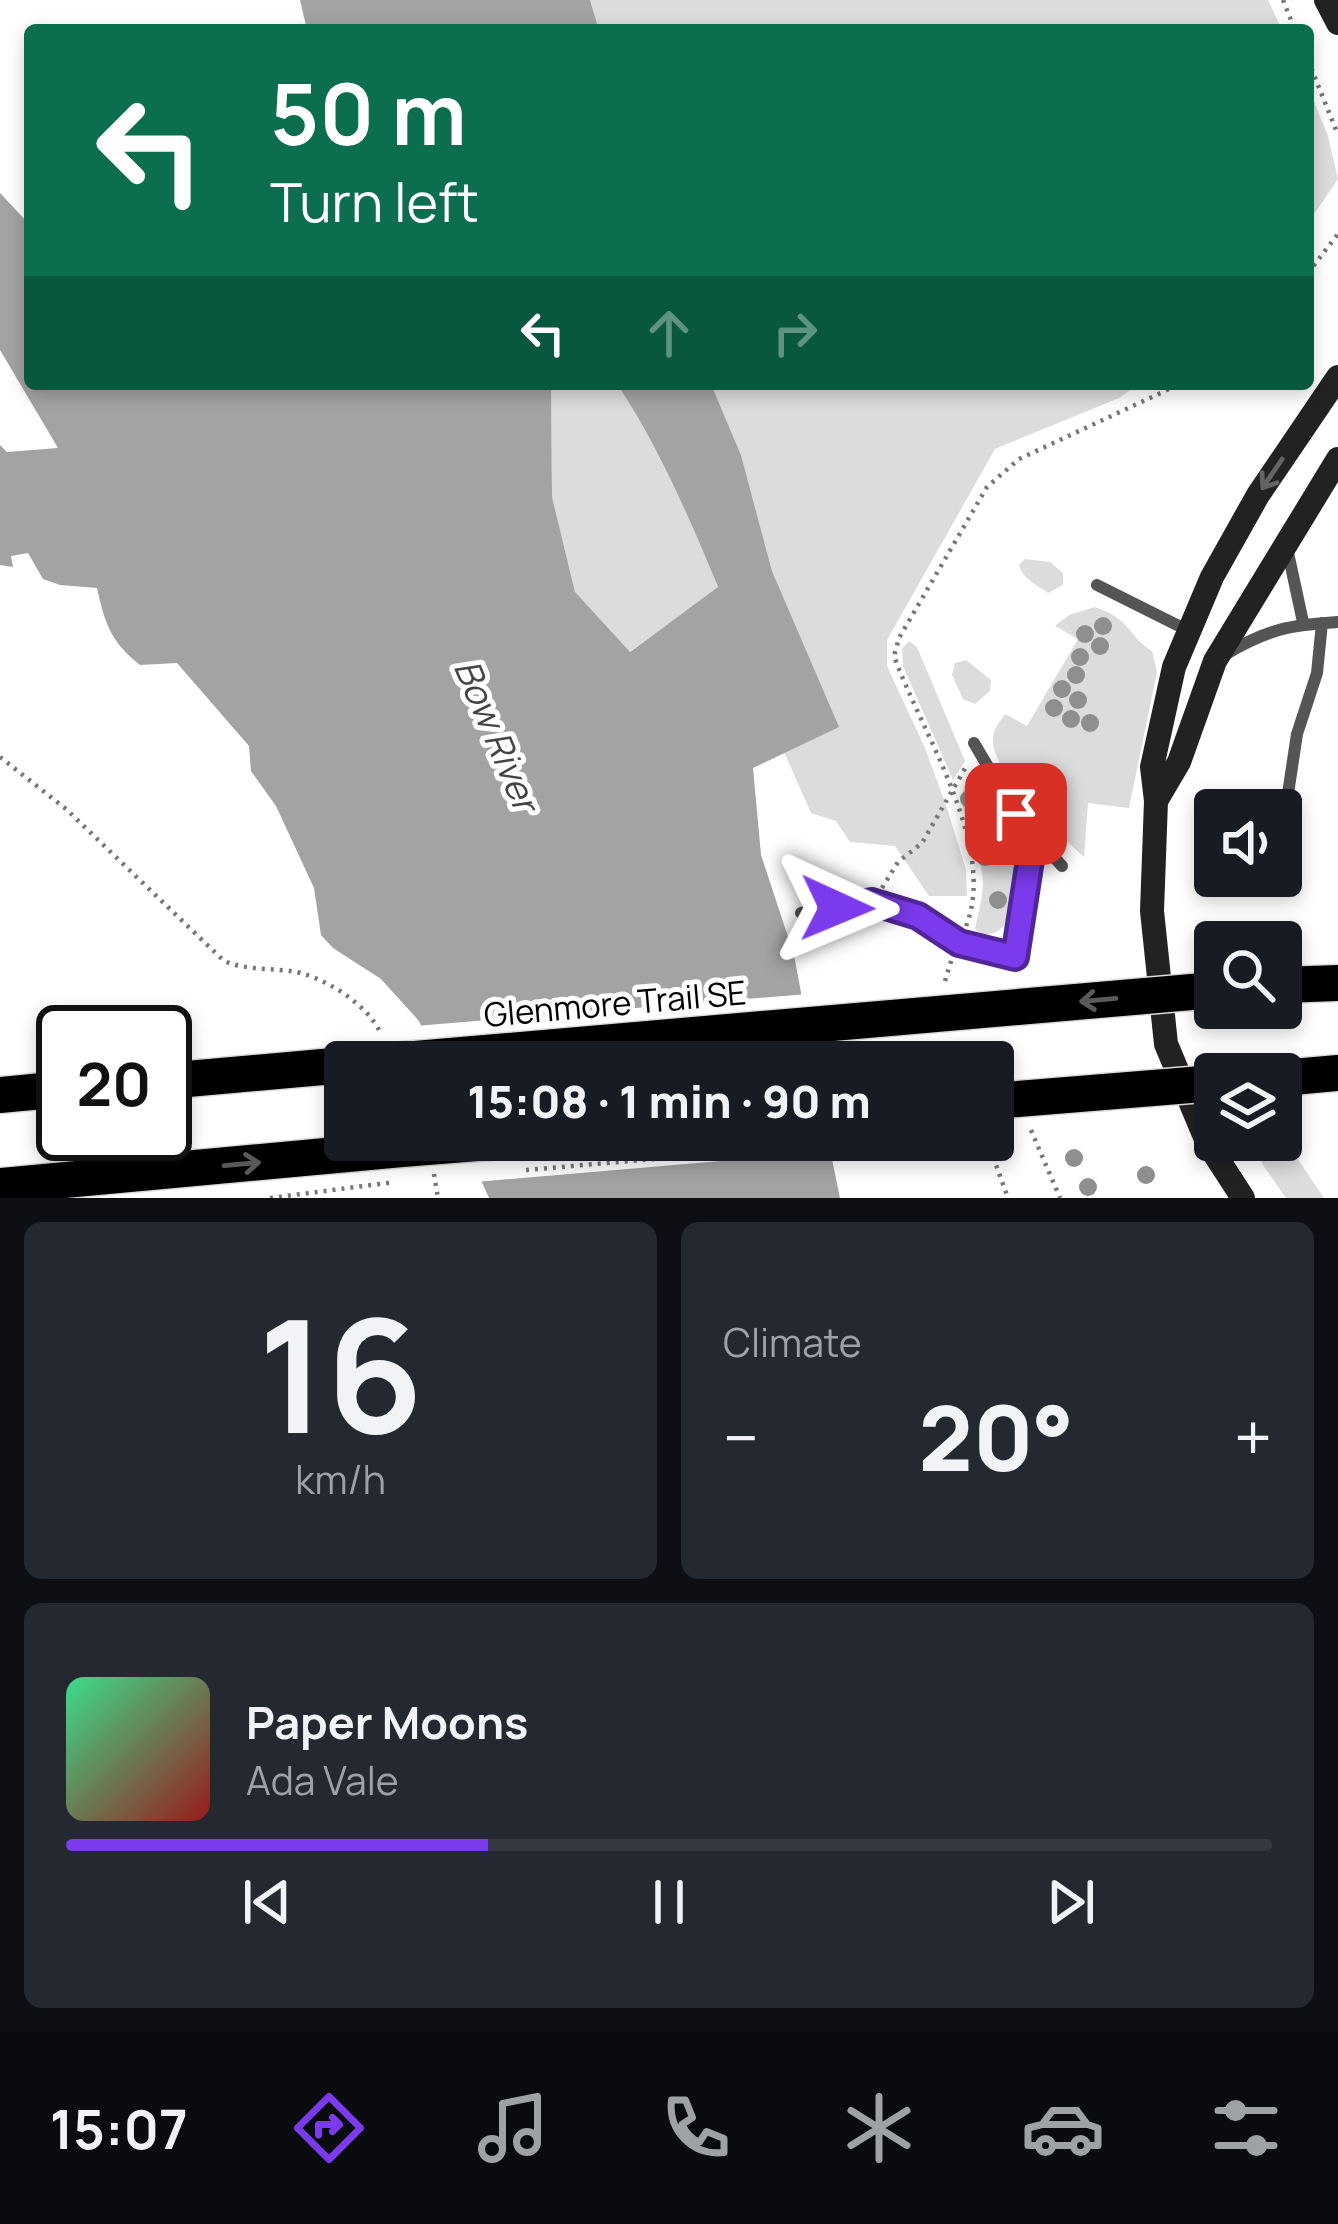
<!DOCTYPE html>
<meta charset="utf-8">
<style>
:root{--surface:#171b24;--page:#242831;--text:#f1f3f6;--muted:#9ea1a6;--line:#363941;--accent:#7c3aed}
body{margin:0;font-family:Manrope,sans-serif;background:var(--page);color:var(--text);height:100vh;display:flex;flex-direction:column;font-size:45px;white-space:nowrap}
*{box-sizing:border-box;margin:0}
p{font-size:39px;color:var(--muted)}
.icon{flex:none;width:66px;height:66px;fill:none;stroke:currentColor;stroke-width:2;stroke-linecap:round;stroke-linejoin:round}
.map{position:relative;height:1198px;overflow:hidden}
.sheet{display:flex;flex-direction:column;gap:24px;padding:24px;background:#0d0f14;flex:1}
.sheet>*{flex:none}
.guide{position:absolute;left:24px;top:24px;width:1290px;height:366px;border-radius:12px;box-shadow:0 6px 18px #0003;background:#0b6e4f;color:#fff;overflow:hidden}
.tools{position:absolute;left:1194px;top:789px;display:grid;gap:24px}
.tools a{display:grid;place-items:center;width:108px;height:108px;border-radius:12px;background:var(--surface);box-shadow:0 6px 18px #0003;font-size:60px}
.speed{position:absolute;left:36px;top:1005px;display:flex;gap:24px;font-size:60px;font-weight:700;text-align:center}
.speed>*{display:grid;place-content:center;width:156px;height:156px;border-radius:50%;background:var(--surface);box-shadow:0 6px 18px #0003;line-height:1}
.speed .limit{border:6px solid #111;border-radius:18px;background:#fff;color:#111}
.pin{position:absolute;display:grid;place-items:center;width:102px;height:102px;color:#fff;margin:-51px;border-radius:24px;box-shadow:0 6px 18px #0006}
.me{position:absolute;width:132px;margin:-66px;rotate:91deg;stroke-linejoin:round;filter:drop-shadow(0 0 9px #0008)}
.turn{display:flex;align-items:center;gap:42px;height:252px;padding:0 48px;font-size:54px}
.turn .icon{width:156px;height:156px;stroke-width:2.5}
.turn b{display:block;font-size:84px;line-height:102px}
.lanes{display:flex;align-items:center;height:114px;padding:0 48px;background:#0003;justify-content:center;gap:60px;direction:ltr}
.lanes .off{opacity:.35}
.big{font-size:90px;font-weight:800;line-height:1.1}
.sheet .tile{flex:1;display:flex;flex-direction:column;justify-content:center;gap:18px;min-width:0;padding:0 42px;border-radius:18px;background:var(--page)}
.sheet .dial{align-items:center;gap:0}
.dial b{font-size:156px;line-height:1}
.song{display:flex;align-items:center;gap:36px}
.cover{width:144px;height:144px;border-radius:18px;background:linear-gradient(135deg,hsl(150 70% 55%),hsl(0 70% 35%))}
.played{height:12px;border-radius:6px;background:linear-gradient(90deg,var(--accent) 35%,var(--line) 35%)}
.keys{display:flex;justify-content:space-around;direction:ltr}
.heat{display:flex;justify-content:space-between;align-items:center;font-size:66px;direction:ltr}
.sheet .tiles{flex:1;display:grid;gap:24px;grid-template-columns:1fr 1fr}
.tile:last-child{grid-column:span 2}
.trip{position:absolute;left:324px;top:1041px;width:690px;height:120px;border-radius:12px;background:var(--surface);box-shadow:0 6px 18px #0003;font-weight:800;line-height:120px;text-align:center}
.dock{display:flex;height:192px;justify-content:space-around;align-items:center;background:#090b0e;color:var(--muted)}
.dock .icon{width:84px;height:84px}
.dock .active{color:var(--accent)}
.dock b{font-size:54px;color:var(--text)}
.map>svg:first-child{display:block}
</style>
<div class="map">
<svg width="1338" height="1198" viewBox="0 0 1338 1198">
<rect width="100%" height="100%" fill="#fff"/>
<path fill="#dcdcdc" d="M 590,0 L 1268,0 L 1282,30 L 599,30 Z
M 1308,87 L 1328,136 L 1338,179 L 1308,223 Z
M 551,384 L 617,384 C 660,447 690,517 718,588 L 629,652 L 575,593 L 552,497 Z
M 711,384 L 1139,384 L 1119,398 L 995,449 L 887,640 L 887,666 L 925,748 L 947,808 L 966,870 L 967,896 L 929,896 L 895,846 L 850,842 L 836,821 L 811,813 L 784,752 L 838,726 L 772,571 L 741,455 Z
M 1025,559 L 1050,562 L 1063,573 L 1063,585 L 1048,593 C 1037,585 1023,579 1019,565 Z
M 1095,607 C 1133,620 1127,636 1152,651 L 1157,672 L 1129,808 L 1088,803 L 1084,857 C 1061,835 990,771 993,739 C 993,729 1000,722 1005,714 L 1027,726 L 1078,639 L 1055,626 L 1069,615 Z
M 909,641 L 917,647 L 965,761 L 953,780 L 903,666 L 902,649 Z
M 966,660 L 991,680 L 990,691 L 975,704 L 963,699 L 952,675 L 955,663 Z
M 971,773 L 1022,846 L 1005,925 L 995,933 L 982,935 L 975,929 C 978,914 983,897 983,882 C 982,844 947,806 971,773 Z
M 1281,1134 L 1324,1198 L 1286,1198 L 1263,1165 L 1253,1140 L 1281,1140 Z"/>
<path fill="#a3a3a3" d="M 300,0 L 590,0 L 599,30 L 307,30 Z
M 0,193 L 30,225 L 30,384 L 551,384 L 552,497 L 575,592 L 630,652 L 718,587 C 689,517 659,447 617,384 L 711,384 L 741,455 L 772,571 L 839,727 L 753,768 L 761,855 L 794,955 L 814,1062 L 438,1062 L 419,1021 L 381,979 L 333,948 L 321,935 L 314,888 L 276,806 L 251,771 L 249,746 L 177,663 L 140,665 C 111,642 105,624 97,588 L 60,585 L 43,579 L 28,553 L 11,556 L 13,567 L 0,565 L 0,445 L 7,452 L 58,448 L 0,350 Z
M 463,1140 L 828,1140 L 840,1198 L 489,1198 Z"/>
<path fill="#fff" d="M 808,994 L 820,1061 L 432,1062 L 415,1026 Z
M 457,1140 L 834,1140 L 836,1151 L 475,1182 Z"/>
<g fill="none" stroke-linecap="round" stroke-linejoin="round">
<defs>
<path id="motorway" d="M 1281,985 L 1338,983
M 1281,1078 L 1338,1073
M 165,1081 L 345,1065
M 0,1095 L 63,1089
M 0,1186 L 402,1149"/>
</defs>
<use href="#motorway" stroke="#dbdbdb" stroke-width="39"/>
<path stroke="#777" stroke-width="4.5" stroke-dasharray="3 6" stroke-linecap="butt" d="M 1283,0 L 1295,30
M 1308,60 L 1338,135
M 1308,273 L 1338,234
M 0,757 L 66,809 L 224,961 C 246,970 267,968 290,971 C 322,975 368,1004 381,1034
M 882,888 L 898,862 L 922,843 L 967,765
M 966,926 C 998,846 921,732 894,656 L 899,638 L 987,487 L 1019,459 L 1180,384
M 945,981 L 952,958
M 952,1045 L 958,1062
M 1031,1130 L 1060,1198
M 987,1140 L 1008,1198
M 434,1174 L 438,1198
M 270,1198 L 395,1182"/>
<path stroke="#555" stroke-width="12" d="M 1287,548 L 1303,622
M 1097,585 L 1189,631
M 1226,654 C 1268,629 1290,625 1338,622
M 974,743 L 1016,814 L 1062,866
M 1281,840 L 1297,734 L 1317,673 L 1322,623
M 801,913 L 872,903 L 918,916 L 959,943 L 1015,957 L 1034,834"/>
<path stroke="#222" stroke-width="24" d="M 1326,0 L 1338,23
M 1156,801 L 1179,762 L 1215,661 L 1338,459
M 1243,1198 L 1208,1144 L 1166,1044 L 1152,911 L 1156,801 L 1152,767 L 1174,667 L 1212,577 L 1258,495 L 1338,377"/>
<use href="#motorway" stroke="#000" stroke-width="36"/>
<defs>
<path id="motorway-bridge" d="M 380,1062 L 1215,990
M 993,1101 L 1215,1083
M 402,1149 L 516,1140"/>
</defs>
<use href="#motorway-bridge" stroke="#dbdbdb" stroke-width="39" stroke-linecap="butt"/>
<path stroke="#777" stroke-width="4.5" stroke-dasharray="3 6" stroke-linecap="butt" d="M 526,1170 L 874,1140"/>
<use href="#motorway-bridge" stroke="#000" stroke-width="36"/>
</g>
<g fill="#8f8f8f">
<circle cx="1103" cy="626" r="9"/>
<circle cx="1085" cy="634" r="9"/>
<circle cx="1100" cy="646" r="9"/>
<circle cx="1080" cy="657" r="9"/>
<circle cx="1076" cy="675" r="9"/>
<circle cx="1062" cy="689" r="9"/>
<circle cx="1078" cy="700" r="9"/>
<circle cx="1054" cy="708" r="9"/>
<circle cx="1071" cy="719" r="9"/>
<circle cx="1090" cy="723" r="9"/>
<circle cx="969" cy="799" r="9"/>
<circle cx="996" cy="830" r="9"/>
<circle cx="1012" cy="852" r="9"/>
<circle cx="985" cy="857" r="9"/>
<circle cx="998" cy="900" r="9"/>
<circle cx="1074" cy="1158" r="9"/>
<circle cx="1146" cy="1175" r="9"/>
<circle cx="1088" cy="1187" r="9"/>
</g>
<defs><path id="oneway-shaft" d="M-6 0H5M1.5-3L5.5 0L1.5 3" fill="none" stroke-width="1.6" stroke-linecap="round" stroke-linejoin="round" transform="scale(3)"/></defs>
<use stroke="#646464" href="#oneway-shaft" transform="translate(1272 474) rotate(124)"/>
<g stroke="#595959">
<use href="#oneway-shaft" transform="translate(1098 1000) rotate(175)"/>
<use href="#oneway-shaft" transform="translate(242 1164) rotate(-5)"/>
</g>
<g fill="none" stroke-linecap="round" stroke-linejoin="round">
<defs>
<path id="route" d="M 837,908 L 872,902 L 918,916 L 959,943 L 1015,957 L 1034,834 L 1016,814"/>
</defs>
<use href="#route" stroke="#51269a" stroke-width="30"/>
<use href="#route" stroke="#7c3aed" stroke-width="21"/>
</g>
<g text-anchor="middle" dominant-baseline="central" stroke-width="10" stroke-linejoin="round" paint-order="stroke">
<g font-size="33" fill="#000" stroke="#fff">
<text transform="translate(615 1003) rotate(-5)">Glenmore Trail SE</text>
</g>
<g font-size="36" font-style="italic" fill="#444" stroke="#fff">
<text transform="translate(497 735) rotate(67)">Bow River</text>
</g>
</g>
</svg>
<div class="tools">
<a><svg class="icon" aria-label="sound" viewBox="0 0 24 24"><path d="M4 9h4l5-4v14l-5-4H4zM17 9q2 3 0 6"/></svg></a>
<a><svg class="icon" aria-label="search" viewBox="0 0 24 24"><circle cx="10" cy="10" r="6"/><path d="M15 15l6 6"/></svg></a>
<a><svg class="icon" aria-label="layers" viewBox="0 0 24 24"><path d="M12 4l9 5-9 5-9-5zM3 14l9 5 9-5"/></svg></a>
</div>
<div class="speed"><div class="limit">20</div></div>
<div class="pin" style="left:1016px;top:814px;background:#d93025"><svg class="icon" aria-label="arrive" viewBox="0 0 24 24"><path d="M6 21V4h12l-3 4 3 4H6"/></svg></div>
<svg class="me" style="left:837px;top:908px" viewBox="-20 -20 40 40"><path d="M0-17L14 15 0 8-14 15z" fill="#7c3aed" stroke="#fff" stroke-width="4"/></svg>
<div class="trip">15:08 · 1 min · 90 m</div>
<div class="guide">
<div class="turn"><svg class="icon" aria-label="left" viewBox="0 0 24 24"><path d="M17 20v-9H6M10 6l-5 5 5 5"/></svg><div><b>50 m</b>Turn left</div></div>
<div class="lanes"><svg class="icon" aria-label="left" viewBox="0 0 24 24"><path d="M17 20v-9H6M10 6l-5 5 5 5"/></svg><svg class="icon off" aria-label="ahead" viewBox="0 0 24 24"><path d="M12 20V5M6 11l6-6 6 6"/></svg><svg class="icon off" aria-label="right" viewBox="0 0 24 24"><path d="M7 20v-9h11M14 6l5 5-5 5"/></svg></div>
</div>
</div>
<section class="sheet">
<div class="tiles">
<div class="tile dial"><b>16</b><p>km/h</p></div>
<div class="tile"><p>Climate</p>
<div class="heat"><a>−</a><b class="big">20°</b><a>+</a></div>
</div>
<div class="tile">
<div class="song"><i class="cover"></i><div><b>Paper Moons</b><p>Ada Vale</p></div></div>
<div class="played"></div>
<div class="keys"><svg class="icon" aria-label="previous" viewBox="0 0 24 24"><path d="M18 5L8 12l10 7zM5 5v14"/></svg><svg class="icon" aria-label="pause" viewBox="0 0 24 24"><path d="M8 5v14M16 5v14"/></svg><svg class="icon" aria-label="next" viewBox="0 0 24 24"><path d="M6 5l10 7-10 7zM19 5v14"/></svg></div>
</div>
</div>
</section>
<nav class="dock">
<b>15:07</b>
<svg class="icon active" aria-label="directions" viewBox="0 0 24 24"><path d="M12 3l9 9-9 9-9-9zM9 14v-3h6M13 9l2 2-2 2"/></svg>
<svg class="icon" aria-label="music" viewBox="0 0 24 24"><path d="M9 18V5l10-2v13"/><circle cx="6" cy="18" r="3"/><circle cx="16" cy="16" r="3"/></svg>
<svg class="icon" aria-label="phone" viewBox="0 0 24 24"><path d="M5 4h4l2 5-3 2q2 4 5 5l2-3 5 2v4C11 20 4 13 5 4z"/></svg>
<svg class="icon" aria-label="climate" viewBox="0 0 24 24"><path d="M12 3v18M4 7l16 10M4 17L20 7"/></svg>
<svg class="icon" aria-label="car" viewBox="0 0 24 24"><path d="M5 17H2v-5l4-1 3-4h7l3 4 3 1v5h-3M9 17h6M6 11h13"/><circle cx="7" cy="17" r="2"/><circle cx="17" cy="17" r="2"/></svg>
<svg class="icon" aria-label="filters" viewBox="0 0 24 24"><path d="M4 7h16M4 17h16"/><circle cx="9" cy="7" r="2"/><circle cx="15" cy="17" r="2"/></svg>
</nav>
